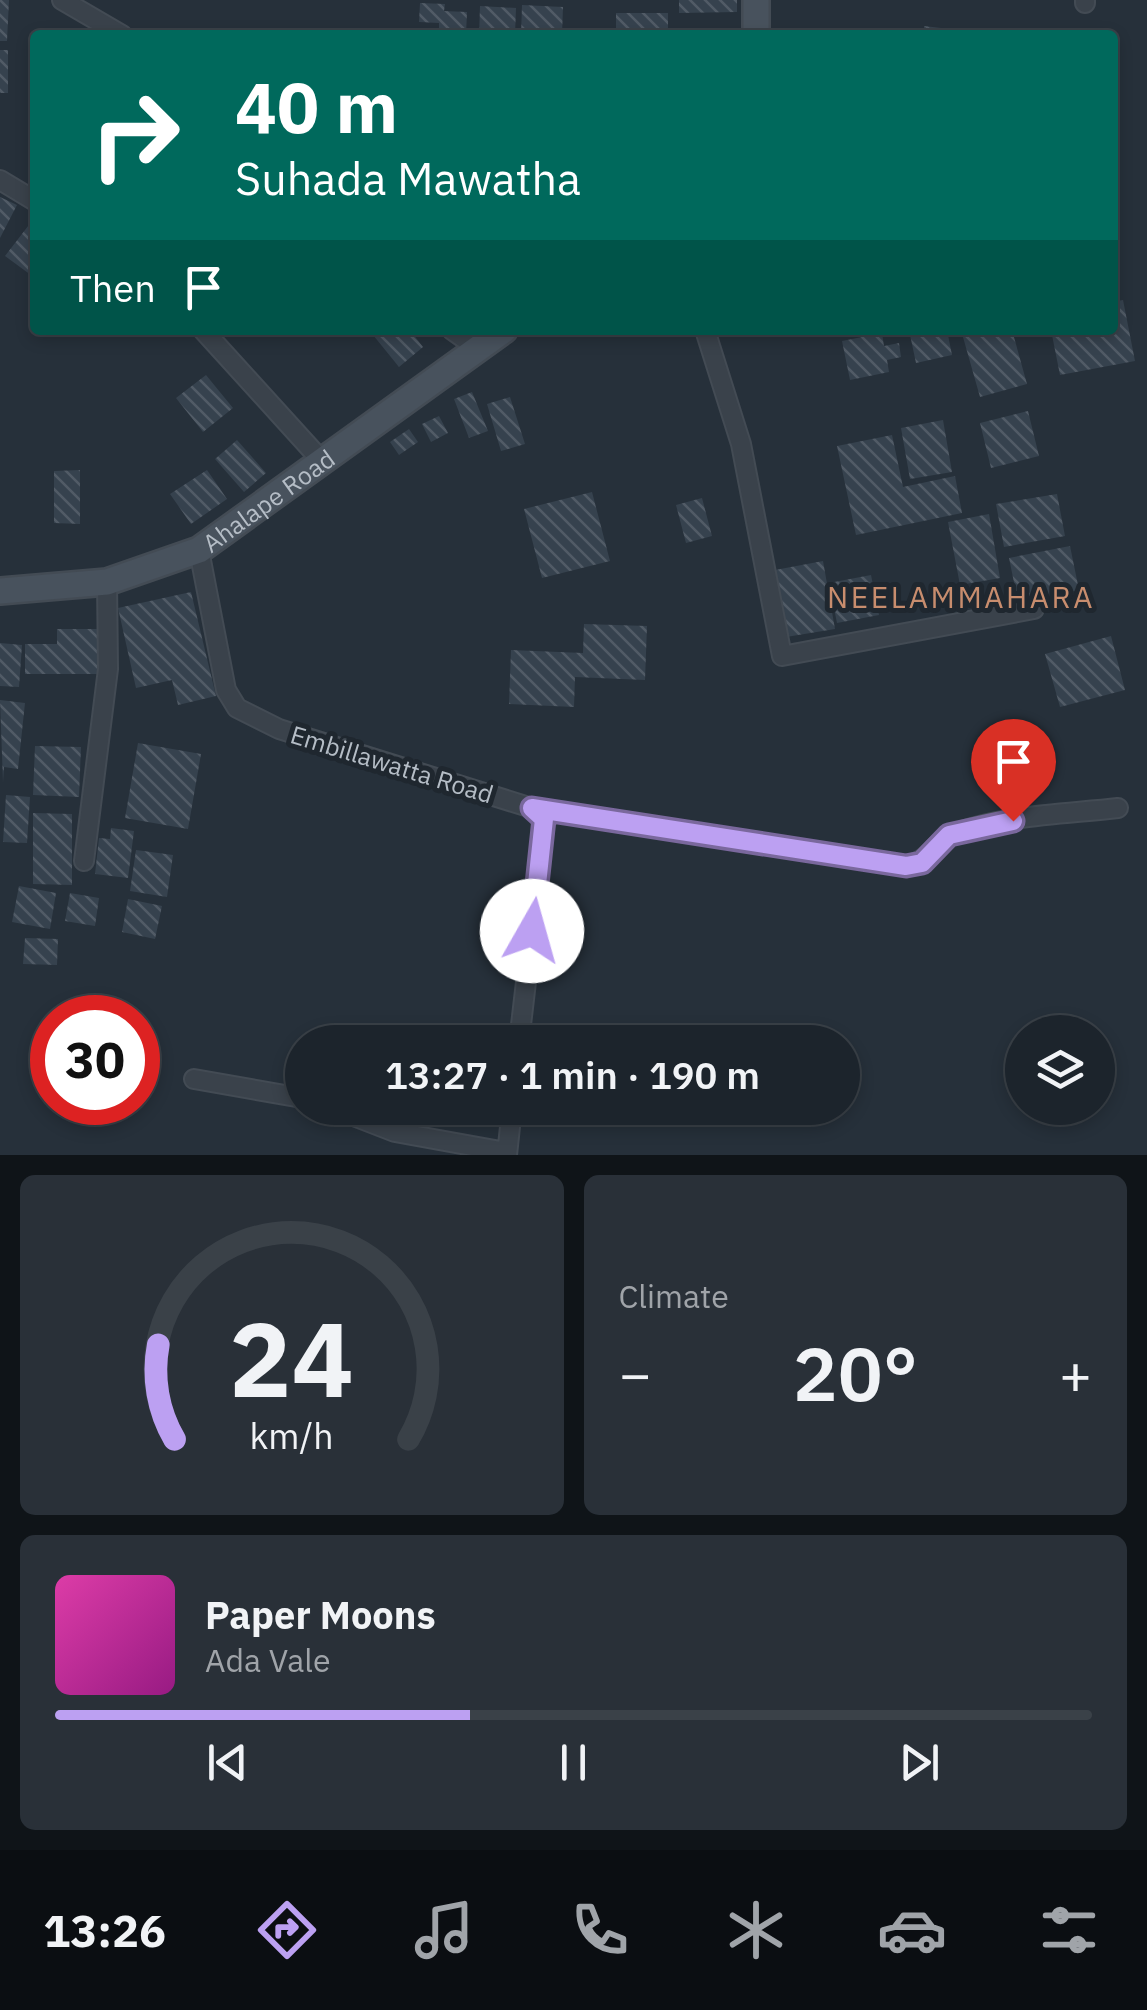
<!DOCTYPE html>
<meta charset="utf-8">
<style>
:root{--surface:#1c242c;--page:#293038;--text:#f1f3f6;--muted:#a0a4a9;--line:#3a4148;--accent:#bca0f2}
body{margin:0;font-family:"IBM Plex Sans",sans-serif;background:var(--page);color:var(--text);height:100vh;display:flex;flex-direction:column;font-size:38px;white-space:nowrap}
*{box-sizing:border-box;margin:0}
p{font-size:32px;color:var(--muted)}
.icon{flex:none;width:55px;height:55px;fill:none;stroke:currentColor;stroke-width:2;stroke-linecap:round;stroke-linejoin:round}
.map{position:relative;height:1155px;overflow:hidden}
.details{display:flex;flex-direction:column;gap:20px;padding:20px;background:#0f1418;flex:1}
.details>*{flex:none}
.banner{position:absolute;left:30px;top:30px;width:1088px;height:305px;border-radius:10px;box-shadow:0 5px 15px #0003,0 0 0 2px var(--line);background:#00695c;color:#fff;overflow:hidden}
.controls{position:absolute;left:1005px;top:1015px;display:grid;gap:20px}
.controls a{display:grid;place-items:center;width:110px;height:110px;border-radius:50%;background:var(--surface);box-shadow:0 5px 15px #0003,0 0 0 2px var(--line);font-size:50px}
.speed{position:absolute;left:30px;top:995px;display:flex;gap:20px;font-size:50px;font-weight:700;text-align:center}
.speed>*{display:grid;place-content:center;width:130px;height:130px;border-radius:50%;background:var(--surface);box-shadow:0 5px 15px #0003,0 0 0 2px var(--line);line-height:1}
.speed .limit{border:15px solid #d22;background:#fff;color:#111}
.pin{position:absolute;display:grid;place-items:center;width:85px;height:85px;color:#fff;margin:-102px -42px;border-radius:50% 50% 50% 0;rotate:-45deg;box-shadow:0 0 10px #0007}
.pin .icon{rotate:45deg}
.me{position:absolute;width:110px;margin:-55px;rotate:7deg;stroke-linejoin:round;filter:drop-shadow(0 0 8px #0008)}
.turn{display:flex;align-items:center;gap:35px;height:210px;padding:0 40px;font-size:45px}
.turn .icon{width:130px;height:130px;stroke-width:2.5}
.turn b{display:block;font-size:70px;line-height:85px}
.then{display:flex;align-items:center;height:95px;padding:0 40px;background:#0003;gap:20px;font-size:38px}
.big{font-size:75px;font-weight:600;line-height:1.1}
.details .widget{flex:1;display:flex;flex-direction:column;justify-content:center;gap:15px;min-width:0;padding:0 35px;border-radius:15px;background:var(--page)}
.details .dial{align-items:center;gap:0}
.dial svg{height:260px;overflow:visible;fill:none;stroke:var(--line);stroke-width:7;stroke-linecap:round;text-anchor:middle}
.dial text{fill:var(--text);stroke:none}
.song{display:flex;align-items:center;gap:30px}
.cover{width:120px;height:120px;border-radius:15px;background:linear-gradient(135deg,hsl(320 70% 55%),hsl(310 70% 35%))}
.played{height:10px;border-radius:5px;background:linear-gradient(90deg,var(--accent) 40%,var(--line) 40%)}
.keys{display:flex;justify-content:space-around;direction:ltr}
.heat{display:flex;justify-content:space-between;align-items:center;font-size:55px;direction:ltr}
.details .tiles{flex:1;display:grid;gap:20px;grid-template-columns:1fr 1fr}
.widget:last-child{grid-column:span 2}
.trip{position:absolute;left:285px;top:1025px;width:575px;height:100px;border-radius:50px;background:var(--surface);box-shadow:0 5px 15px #0003,0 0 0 2px var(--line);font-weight:600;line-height:100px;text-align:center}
.tab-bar{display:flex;height:160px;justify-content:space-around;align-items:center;background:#0b0e12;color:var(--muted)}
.tab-bar .icon{width:70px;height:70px}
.tab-bar .current{color:var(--accent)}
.tab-bar b{font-size:45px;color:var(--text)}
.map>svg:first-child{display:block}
</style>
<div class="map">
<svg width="1147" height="1155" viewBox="0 0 1147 1155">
<defs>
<pattern id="building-back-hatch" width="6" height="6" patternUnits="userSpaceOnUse" patternTransform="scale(2.5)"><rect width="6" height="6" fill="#36424e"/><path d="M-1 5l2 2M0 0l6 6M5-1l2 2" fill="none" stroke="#515b66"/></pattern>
</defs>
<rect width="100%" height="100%" fill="#26303a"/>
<path fill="url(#building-back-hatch)" d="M 0,0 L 9,0 L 7,41 L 0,41 Z
M 679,0 L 737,0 L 737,12 L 679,13 Z
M 420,3 L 445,4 L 444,11 L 467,12 L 466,35 L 439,35 L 439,23 L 419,22 Z
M 522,5 L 563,7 L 562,35 L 521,35 Z
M 480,6 L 516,8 L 515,35 L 479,35 Z
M 616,13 L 668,13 L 668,35 L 616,35 Z
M 924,26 L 966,31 L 965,35 L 924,35 Z
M 0,50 L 8,50 L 8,93 L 0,93 Z
M 0,197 L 17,205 L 0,238 Z
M 35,217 L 35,278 L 5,256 Z
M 1123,300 L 1135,361 L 1060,375 L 1051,330 L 1112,330 L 1112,302 Z
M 369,330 L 410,330 L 423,347 L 399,367 Z
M 909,330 L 947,330 L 952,355 L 916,363 Z
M 961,330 L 1012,330 L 1027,384 L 980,397 Z
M 882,333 L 884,346 L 899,343 L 901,357 L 887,360 L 889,372 L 850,380 L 842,341 Z
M 206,375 L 233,408 L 203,432 L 176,398 Z
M 472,392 L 488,431 L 469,438 L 454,399 Z
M 510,397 L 525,444 L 501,451 L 487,404 Z
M 1028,411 L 1039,456 L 991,468 L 980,423 Z
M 439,416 L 448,433 L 431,442 L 422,424 Z
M 943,420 L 952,472 L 910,479 L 901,428 Z
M 409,429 L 418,442 L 399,455 L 390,442 Z
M 892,435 L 903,487 L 955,476 L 962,513 L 856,535 L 837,446 Z
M 237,440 L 266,473 L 244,492 L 215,459 Z
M 80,470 L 80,524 L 54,523 L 54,471 Z
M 207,470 L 227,499 L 191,524 L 170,494 Z
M 592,492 L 610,561 L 542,578 L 524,509 Z
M 1057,494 L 1065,536 L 1004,547 L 996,504 Z
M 702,498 L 712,536 L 686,543 L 676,505 Z
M 989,514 L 1000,578 L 960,585 L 948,522 Z
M 1070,546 L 1079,590 L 1018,602 L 1009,558 Z
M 823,561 L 835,629 L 786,637 L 775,570 Z
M 871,575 L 879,615 L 837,623 L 829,583 Z
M 191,592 L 216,696 L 178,705 L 172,680 L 136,688 L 118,608 Z
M 584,624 L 647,626 L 645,680 L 575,677 L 574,707 L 509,704 L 511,650 L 583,653 Z
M 57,629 L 98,629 L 98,674 L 25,674 L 25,644 L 57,644 Z
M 1111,636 L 1125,690 L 1060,707 L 1045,654 Z
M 0,643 L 22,645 L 19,687 L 0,686 Z
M 0,700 L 25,703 L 18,769 L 4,767 L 3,782 Z
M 138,743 L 201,754 L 188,829 L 125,818 Z
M 35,746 L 81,747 L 79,797 L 33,795 Z
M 6,795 L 30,797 L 27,843 L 3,842 Z
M 33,813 L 72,814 L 72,885 L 33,884 Z
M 111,828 L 134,831 L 128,878 L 95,874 L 99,838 L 110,839 Z
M 136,850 L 173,855 L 167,897 L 130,891 Z
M 19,886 L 56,893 L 50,929 L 12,922 Z
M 70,893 L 99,898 L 95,926 L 65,921 Z
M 128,899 L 162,906 L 155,939 L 122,932 Z
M 25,938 L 58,939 L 57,965 L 23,964 Z"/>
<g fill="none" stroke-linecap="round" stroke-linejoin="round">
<defs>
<path id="street" d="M 62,0 L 122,35
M 1085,3 L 1085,0
M 0,180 L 35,201
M 203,330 L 321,460
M 452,330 L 476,347
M 705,330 L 741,444 L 782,656 L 1034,609
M 199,550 L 226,690 L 237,708 L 279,729 L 532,808 L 545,819 L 519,1042
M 533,808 L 906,866 C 930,862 934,840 956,833 C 1006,815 1065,814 1118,808
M 84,861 L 108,669 L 107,582
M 194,1079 L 302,1098
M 333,1108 L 395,1132 L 506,1152
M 507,1155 L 512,1108"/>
<g id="secondary">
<path d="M 756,0 L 756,35"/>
<path id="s1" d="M 0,591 L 107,582 L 199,550 L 504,330"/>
</g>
</defs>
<use href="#street" stroke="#434b54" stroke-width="22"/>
<use href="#secondary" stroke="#434b54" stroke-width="30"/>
<use href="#street" stroke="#3a424b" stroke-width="18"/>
<use href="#secondary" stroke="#48525d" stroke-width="25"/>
</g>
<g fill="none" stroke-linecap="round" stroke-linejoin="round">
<defs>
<path id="route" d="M 532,931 L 544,819 L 532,808 L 906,866 L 922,863 L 949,835 L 1013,821"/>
</defs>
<use href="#route" stroke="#7a689d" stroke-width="25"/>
<use href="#route" stroke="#bca0f2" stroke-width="18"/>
</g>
<g text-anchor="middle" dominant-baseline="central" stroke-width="10" stroke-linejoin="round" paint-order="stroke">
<g font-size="25" fill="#b5bdc6" stroke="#1f272f">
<text stroke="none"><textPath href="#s1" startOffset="290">Ahalape Road</textPath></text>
<text transform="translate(392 764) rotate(17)">Embillawatta Road</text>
</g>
<g font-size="30" letter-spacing="2.5" fill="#c88d6e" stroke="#1f272f">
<text x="961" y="596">NEELAMMAHARA</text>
</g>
</g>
</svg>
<div class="controls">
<a><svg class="icon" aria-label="layers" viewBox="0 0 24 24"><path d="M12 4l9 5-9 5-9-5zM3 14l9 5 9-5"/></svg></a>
</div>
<div class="speed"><div class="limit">30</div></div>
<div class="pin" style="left:1013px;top:821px;background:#d93025"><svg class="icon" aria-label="arrive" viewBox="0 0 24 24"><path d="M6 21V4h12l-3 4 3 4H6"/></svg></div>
<svg class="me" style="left:532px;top:931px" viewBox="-20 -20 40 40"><circle r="19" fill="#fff"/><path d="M0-13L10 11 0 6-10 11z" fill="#bca0f2"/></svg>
<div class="trip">13:27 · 1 min · 190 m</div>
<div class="banner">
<div class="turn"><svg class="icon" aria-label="right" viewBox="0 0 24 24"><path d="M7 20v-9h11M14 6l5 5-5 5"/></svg><div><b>40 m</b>Suhada Mawatha</div></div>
<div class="then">Then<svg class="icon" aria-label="arrive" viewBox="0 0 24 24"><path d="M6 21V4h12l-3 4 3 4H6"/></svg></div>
</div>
</div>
<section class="details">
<div class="tiles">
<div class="widget dial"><svg viewBox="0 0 100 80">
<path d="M14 69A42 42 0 1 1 86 69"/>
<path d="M14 69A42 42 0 0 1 9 40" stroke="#bca0f2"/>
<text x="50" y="56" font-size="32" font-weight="700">24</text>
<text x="50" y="72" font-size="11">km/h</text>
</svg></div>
<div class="widget"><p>Climate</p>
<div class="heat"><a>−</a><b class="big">20°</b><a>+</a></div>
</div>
<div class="widget">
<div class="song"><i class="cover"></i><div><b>Paper Moons</b><p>Ada Vale</p></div></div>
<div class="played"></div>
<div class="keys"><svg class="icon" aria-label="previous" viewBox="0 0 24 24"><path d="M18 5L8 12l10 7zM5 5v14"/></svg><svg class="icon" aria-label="pause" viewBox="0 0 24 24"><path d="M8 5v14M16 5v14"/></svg><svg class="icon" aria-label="next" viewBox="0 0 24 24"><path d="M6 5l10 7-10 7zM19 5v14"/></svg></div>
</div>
</div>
</section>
<nav class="tab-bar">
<b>13:26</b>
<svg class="icon current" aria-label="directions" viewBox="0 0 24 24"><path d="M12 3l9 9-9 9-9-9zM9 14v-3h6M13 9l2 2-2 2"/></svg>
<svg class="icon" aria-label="music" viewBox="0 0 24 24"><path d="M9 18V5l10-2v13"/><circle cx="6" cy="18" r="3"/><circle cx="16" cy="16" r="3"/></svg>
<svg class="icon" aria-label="phone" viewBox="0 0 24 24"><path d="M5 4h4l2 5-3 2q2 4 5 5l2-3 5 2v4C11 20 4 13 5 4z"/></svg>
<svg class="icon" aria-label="climate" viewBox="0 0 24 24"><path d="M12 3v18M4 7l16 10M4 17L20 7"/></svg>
<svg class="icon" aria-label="car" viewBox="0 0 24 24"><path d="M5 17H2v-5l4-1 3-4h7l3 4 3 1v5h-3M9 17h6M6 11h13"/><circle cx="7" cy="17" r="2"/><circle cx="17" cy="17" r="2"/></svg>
<svg class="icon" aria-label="filters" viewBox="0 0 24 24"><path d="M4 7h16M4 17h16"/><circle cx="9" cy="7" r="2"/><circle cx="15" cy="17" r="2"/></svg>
</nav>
